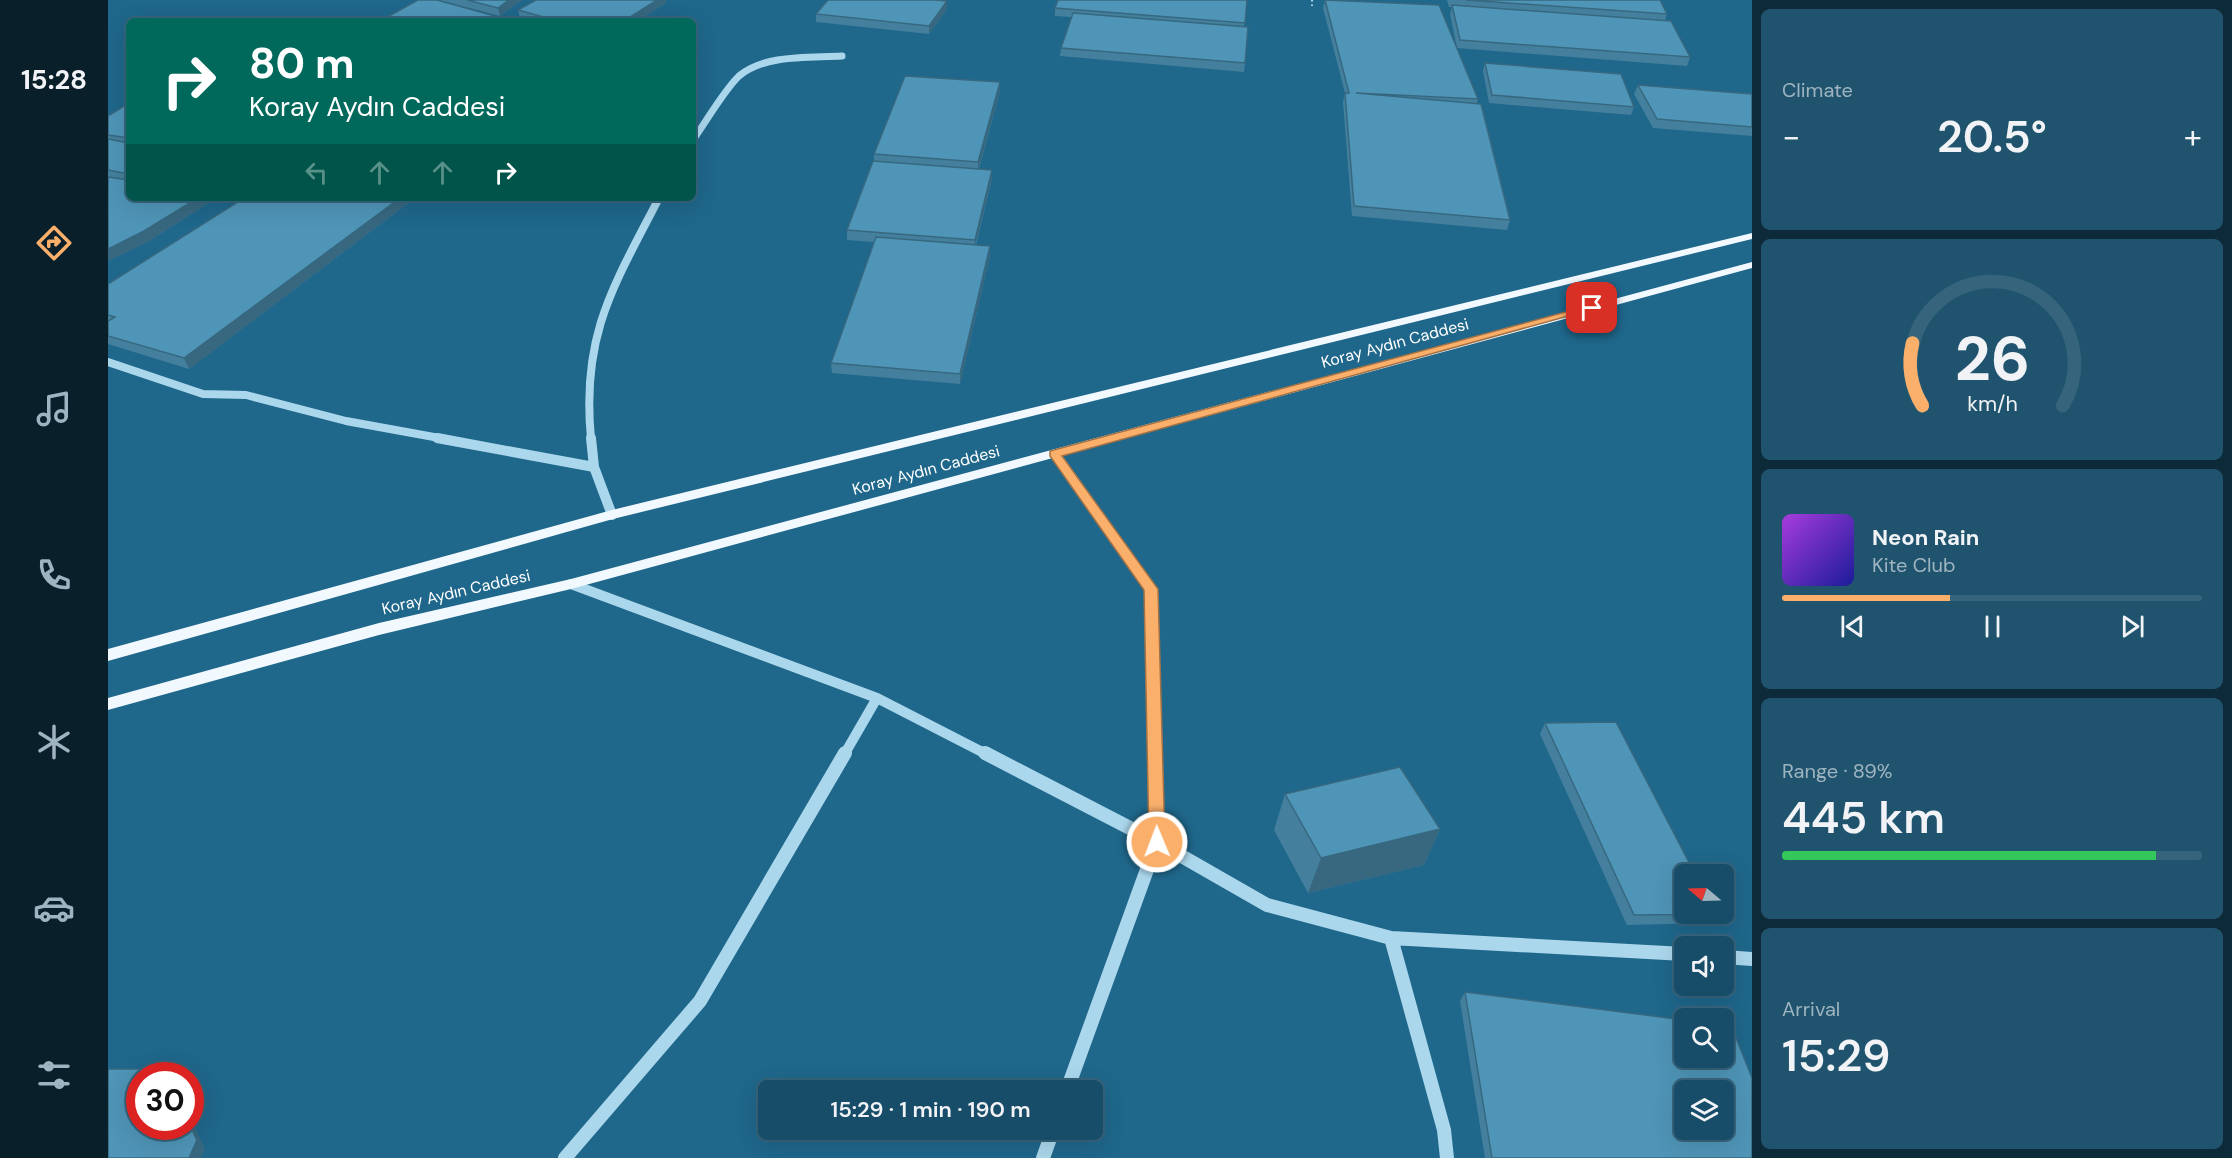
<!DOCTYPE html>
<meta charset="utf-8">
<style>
:root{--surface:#174d68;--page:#20546e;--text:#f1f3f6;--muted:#9eb4c0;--line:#36647c;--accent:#fab06b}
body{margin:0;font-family:"DM Sans",sans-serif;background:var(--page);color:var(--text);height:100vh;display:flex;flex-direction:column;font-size:22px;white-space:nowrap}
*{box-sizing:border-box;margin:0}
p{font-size:20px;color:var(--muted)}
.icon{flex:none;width:33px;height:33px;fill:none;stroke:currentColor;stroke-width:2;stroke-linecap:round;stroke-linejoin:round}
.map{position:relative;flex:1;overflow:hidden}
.sheet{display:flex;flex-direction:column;gap:9px;padding:9px;background:#0d2a39;width:480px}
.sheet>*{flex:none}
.banner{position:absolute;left:18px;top:18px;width:570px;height:183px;border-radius:9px;box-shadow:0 6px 24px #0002,0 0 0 2px var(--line);background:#00695c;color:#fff;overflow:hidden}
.needle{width:39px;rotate:289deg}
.buttons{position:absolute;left:1566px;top:864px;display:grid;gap:12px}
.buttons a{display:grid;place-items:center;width:60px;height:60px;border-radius:9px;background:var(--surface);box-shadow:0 6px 24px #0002,0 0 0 2px var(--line);font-size:30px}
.speed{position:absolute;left:18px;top:1062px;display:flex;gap:12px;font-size:30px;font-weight:700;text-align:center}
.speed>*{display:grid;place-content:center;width:78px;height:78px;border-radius:50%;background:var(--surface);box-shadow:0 6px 24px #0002,0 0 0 2px var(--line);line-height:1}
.speed .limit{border:9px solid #d22;background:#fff;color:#111}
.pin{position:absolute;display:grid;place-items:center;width:51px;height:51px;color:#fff;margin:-26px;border-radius:12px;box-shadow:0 3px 9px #0006}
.me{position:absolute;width:66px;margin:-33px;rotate:359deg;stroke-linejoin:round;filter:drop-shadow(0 0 4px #0008)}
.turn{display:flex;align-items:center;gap:21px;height:126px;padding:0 24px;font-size:27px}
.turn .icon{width:78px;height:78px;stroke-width:2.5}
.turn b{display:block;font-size:42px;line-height:51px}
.lanes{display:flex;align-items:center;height:57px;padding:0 24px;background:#0003;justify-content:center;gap:30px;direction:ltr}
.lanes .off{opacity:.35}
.big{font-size:45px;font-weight:600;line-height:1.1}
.sheet .tile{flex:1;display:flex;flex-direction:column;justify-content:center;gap:9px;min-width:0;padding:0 21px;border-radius:9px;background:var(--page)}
.sheet .dial{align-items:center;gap:0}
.dial svg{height:156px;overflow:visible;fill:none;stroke:var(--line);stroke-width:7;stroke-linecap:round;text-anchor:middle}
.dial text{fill:var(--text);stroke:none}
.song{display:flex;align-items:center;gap:18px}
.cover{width:72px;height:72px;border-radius:9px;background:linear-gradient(135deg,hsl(280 70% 55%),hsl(240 70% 35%))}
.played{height:6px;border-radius:3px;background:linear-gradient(90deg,var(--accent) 40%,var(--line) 40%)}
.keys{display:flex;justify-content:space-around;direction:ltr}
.heat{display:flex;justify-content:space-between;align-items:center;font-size:33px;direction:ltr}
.charge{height:9px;border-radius:4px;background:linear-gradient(90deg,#34c759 89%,var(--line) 0)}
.trip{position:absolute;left:650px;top:1080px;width:345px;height:60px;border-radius:9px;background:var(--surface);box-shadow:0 6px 24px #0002,0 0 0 2px var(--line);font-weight:600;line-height:60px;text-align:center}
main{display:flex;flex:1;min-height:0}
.dock{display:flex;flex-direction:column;width:108px;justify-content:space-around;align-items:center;background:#091f2a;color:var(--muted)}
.dock .icon{width:42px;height:42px}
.dock .selected{color:var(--accent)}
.dock b{font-size:27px;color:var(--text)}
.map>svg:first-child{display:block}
</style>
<main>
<nav class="dock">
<b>15:28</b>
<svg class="icon selected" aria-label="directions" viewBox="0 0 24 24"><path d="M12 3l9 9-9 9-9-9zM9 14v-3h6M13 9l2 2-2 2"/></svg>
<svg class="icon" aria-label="music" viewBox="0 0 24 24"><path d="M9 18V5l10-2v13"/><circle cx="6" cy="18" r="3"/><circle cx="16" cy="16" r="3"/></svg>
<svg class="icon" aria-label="phone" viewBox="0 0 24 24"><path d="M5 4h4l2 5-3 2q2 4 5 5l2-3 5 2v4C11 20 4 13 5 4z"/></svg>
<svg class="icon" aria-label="climate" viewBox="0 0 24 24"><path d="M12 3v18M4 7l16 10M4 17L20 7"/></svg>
<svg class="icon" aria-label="car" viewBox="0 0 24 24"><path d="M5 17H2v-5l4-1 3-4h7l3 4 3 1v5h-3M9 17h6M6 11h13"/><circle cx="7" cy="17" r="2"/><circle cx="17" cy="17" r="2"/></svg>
<svg class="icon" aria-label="filters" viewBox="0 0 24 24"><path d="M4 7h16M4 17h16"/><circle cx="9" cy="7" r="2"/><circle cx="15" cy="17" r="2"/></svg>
</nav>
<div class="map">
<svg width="1644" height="1158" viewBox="0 0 1644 1158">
<rect width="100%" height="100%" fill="#1f678b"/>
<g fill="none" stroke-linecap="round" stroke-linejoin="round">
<path stroke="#abd7ec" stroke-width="2" stroke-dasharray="1.5 3" stroke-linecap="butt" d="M 1204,0 L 1204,8"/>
<path stroke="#abd7ec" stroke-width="7" d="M 585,140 C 597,123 617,89 631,76 C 657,54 702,58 734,56"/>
<path stroke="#abd7ec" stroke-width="8" d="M 0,362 L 95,394 L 138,395 L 238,421 L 337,439
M 483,439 C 473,335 505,287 551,198"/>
<path stroke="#abd7ec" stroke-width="10" d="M 329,438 L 486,467
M 483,438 L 486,467 L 504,515
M 947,454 L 1043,589 L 1047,755
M 463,584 L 769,698 L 880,755
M 736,755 L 769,698"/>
<path stroke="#abd7ec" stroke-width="14" d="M 877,753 L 1049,842 L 1159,905 L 1283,938 L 1576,954
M 1283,938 L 1336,1130 L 1339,1158
M 1616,957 L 1644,959
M 959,1090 L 1049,842 L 1047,753
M 457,1158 L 592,1001 L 737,753
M 935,1158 L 945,1130"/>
<path fill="#f1f9ff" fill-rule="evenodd" d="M 1644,233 L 1644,239 L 505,519 L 0,661 L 0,649 L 504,510 Z
M 1644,262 L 1644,268 L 463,589 L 271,635 L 0,710 L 0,698 L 271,623 L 463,579 Z"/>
</g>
<path fill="#44809d" d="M 331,0 L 414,0 L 392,16 Z
M 428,0 L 558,0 L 558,3 L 530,21 L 422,21 L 412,18 L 410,10 Z
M 1139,0 L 1136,27 L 1137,63 L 1136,72 L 952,56 L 953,48 L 963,17 L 947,16 L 947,8 Z
M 1217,0 L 1370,99 L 1369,103 L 1402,220 L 1399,230 L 1244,216 L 1235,102 L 1237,93 L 1215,8 Z
M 1339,0 L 1552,0 L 1559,14 L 1557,21 L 1582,57 L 1579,66 L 1349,48 L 1342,14 L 1344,7 L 1341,7 Z
M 839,1 L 839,9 L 821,34 L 708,22 L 708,14 Z
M 1377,63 L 1526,107 L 1523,115 L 1381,103 L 1375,71 Z
M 1530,85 L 1644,94 L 1644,136 L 1545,128 L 1526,94 Z
M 892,91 L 871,169 L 884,179 L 868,245 L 882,246 L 882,256 L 852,384 L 724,373 L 723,363 L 766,242 L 739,240 L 739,230 L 766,161 L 766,154 Z
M 21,103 L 21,198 L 104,198 L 105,200 L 41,241 L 0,261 L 0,116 Z
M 136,198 L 307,198 L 81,369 L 0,344 L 0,284 Z
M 1437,723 L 1607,914 L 1599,923 L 1519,925 L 1432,734 Z
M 1177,794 L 1332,829 L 1316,865 L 1200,893 L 1166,830 Z
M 1357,992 L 1644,1158 L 1377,1158 L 1352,1001 Z"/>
<path fill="#376880" d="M 401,0 L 414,0 L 392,16 L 390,8 Z
M 549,0 L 558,0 L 558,3 L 530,21 L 516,21 Z
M 839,1 L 839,9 L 821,34 L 821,26 Z
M 892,82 L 892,91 L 870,171 L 870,162 Z
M 884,170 L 884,179 L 866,250 L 867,240 Z
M 90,198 L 104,198 L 105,200 L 41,241 L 0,261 L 0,249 Z
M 292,198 L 307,198 L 81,369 L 76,358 Z
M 882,246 L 882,256 L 852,384 L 852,374 Z
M 1332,829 L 1316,865 L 1200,893 L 1213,858 Z
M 82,1117 L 97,1149 L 93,1158 L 81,1158 Z"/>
<path fill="#4f95b7" stroke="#376880" stroke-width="1.5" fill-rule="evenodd" d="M 310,0 L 329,0 L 394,18 L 389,21 L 272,21 Z
M 359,0 L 401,0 L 390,8 Z
M 428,0 L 549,0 L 516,21 L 450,21 L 410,10 Z
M 720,0 L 827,0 L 839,1 L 821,26 L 708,14 Z
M 950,0 L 1139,0 L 1137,23 L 947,8 Z
M 1217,0 L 1331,5 L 1370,99 L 1248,93 L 1373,104 L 1402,220 L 1246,206 L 1237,93 L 1241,93 Z
M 1358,0 L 1552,0 L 1559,14 Z
M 1344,5 L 1563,21 L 1582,57 L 1352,40 Z
M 965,13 L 1140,27 L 1137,63 L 953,48 Z
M 1377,63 L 1513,74 L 1526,107 L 1384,95 Z
M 797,76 L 892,82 L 870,162 L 766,154 Z
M 1530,85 L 1644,94 L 1644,127 L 1549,119 Z
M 21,103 L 21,138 L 0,135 L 0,116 Z
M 0,139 L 21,143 L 21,174 L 0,170 Z
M 765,161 L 884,170 L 867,240 L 739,230 Z
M 0,177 L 21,180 L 21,198 L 90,198 L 36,231 L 0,249 Z
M 136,198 L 292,198 L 76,358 L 0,336 L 0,321 L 7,317 L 0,315 L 0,284 Z
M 768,237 L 882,246 L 852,374 L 723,363 Z
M 1508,722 L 1587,874 L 1576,874 L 1576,914 L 1603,914 L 1526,915 L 1437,723 Z
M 1292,767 L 1332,829 L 1213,858 L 1177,794 Z
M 1357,992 L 1576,1020 L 1576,1058 L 1616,1058 L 1616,1025 L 1623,1025 L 1644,1078 L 1644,1158 L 1384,1158 ZM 1576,1090 L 1616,1090 L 1616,1130 L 1576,1130 Z
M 0,1069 L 57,1069 L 59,1076 L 32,1076 L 32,1126 L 82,1126 L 89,1140 L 81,1158 L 0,1158 Z"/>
<path fill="#fab06b" stroke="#a27246" stroke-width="1.5" d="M 1480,306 L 1489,308 L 954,456 L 1050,589 L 1057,842 L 1055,847 L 1043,847 L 1041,842 L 1036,590 L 942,456 L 942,451 Z"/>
<g text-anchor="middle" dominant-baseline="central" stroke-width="6" stroke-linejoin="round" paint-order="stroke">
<g font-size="16" fill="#fff" stroke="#1f678b">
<text transform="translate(1287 343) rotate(-15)">Koray Aydın Caddesi</text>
<text transform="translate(818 470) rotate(-15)">Koray Aydın Caddesi</text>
<text transform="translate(348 592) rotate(-13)">Koray Aydın Caddesi</text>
</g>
</g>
</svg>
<div class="buttons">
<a><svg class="needle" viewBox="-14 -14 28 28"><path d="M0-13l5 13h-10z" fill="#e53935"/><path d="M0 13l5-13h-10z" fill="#9eb4c0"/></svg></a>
<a><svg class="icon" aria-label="sound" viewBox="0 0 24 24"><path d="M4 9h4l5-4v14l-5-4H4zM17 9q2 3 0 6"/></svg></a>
<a><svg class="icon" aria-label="search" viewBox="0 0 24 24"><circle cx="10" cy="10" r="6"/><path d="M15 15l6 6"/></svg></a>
<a><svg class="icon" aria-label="layers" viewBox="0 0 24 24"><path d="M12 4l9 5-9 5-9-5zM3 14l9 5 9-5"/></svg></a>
</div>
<div class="speed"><div class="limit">30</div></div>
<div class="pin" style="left:1484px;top:308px;background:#d93025"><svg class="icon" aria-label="arrive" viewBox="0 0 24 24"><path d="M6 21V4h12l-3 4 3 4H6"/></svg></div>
<svg class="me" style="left:1049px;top:842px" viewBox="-20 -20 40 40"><circle r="17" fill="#fab06b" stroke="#fff" stroke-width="3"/><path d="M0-11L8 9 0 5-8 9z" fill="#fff"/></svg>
<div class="trip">15:29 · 1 min · 190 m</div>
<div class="banner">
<div class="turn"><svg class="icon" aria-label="right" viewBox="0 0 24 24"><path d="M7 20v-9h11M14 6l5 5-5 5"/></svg><div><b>80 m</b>Koray Aydın Caddesi</div></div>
<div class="lanes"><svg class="icon off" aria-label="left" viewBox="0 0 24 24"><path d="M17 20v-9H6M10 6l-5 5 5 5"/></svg><svg class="icon off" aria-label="ahead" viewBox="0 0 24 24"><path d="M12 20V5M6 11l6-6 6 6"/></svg><svg class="icon off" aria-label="ahead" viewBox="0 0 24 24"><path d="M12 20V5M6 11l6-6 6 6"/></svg><svg class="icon" aria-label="right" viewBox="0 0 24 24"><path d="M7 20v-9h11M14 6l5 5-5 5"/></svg></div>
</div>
</div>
<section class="sheet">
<div class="tile"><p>Climate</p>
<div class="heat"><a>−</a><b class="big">20.5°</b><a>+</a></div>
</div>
<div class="tile dial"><svg viewBox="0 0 100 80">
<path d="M14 69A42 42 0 1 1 86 69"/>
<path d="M14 69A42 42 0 0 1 9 37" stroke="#fab06b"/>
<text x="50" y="56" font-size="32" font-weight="700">26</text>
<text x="50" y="72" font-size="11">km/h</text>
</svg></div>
<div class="tile">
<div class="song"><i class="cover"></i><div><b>Neon Rain</b><p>Kite Club</p></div></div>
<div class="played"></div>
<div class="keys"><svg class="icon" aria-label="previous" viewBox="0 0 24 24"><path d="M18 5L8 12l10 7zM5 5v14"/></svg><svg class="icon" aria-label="pause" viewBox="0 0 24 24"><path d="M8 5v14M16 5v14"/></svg><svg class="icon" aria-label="next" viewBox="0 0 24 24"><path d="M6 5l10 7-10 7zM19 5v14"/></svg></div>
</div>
<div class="tile"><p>Range · 89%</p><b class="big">445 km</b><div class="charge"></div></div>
<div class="tile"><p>Arrival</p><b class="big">15:29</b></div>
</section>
</main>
